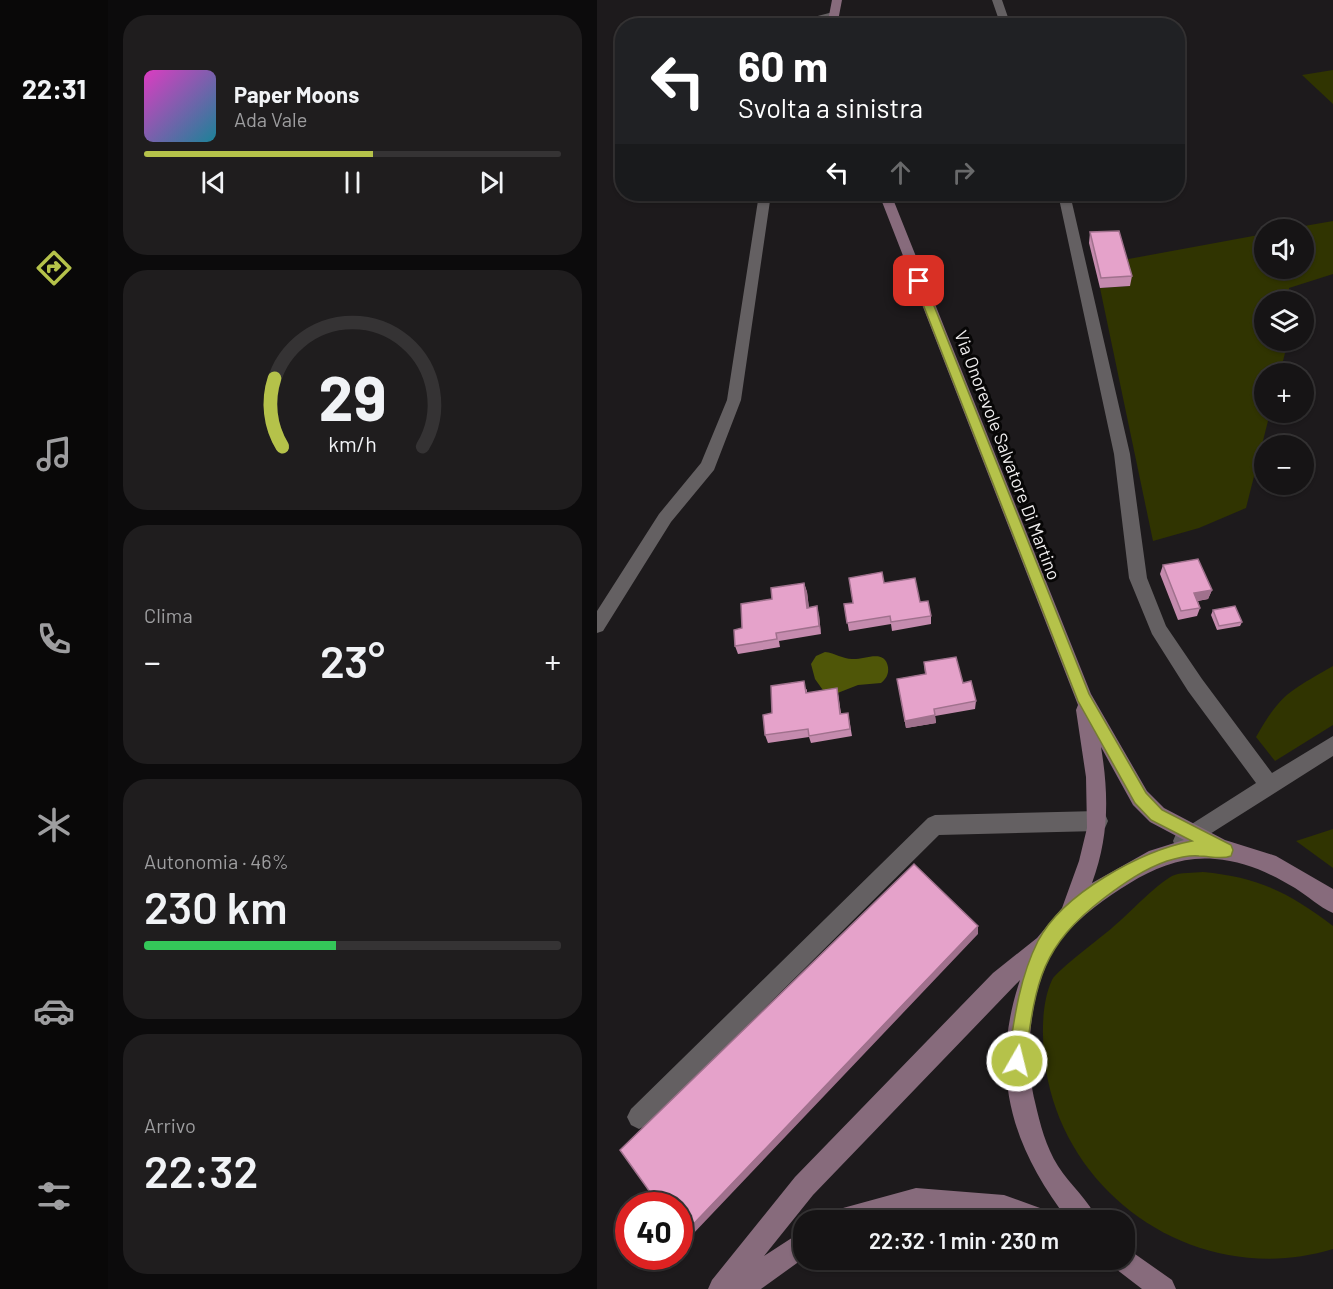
<!DOCTYPE html>
<html lang="it">
<meta charset="utf-8">
<style>
:root{--surface:#161415;--page:#1f1d1e;--text:#f1f3f6;--muted:#9e9ea0;--line:#353334;--accent:#b5c24a}
body{margin:0;font-family:Barlow,sans-serif;background:var(--page);color:var(--text);height:100vh;display:flex;flex-direction:column;font-size:22px;white-space:nowrap}
*{box-sizing:border-box;margin:0}
p{font-size:20px;color:var(--muted)}
.icon{flex:none;width:33px;height:33px;fill:none;stroke:currentColor;stroke-width:2;stroke-linecap:round;stroke-linejoin:round}
.map{position:relative;flex:1;overflow:hidden}
.side{display:flex;flex-direction:column;gap:15px;padding:15px;background:#0c0b0c;width:489px}
.side>*{flex:none}
.banner{position:absolute;left:18px;top:18px;width:570px;height:183px;border-radius:24px;box-shadow:0 2px 4px #0004,0 0 0 2px var(--line);background:#202124;color:#fff;overflow:hidden}
.fabs{position:absolute;left:657px;top:219px;display:grid;gap:12px}
.fabs a{display:grid;place-items:center;width:60px;height:60px;border-radius:50%;background:var(--surface);box-shadow:0 2px 4px #0004,0 0 0 2px var(--line);font-size:30px}
.speed{position:absolute;left:18px;top:1192px;display:flex;gap:12px;font-size:30px;font-weight:700;text-align:center}
.speed>*{display:grid;place-content:center;width:78px;height:78px;border-radius:50%;background:var(--surface);box-shadow:0 2px 4px #0004,0 0 0 2px var(--line);line-height:1}
.speed .limit{border:9px solid #d22;background:#fff;color:#111}
.pin{position:absolute;display:grid;place-items:center;width:51px;height:51px;color:#fff;margin:-26px;border-radius:12px;box-shadow:0 3px 9px #0006}
.me{position:absolute;width:66px;margin:-33px;rotate:8deg;stroke-linejoin:round;filter:drop-shadow(0 0 4px #0008)}
.turn{display:flex;align-items:center;gap:21px;height:126px;padding:0 24px;font-size:27px}
.turn .icon{width:78px;height:78px;stroke-width:2.5}
.turn b{display:block;font-size:42px;line-height:51px}
.lanes{display:flex;align-items:center;height:57px;padding:0 24px;background:#0003;justify-content:center;gap:30px;direction:ltr}
.lanes .off{opacity:.35}
.big{font-size:45px;font-weight:600;line-height:1.1}
.side .card{flex:1;display:flex;flex-direction:column;justify-content:center;gap:9px;min-width:0;padding:0 21px;border-radius:24px;background:var(--page)}
.side .dial{align-items:center;gap:0}
.dial svg{height:156px;overflow:visible;fill:none;stroke:var(--line);stroke-width:7;stroke-linecap:round;text-anchor:middle}
.dial text{fill:var(--text);stroke:none}
.song{display:flex;align-items:center;gap:18px}
.cover{width:72px;height:72px;border-radius:9px;background:linear-gradient(135deg,hsl(310 70% 55%),hsl(190 70% 35%))}
.played{height:6px;border-radius:3px;background:linear-gradient(90deg,var(--accent) 55%,var(--line) 55%)}
.keys{display:flex;justify-content:space-around;direction:ltr}
.heat{display:flex;justify-content:space-between;align-items:center;font-size:33px;direction:ltr}
.charge{height:9px;border-radius:4px;background:linear-gradient(90deg,#34c759 46%,var(--line) 0)}
.trip{position:absolute;left:196px;top:1210px;width:342px;height:60px;border-radius:24px;background:var(--surface);box-shadow:0 2px 4px #0004,0 0 0 2px var(--line);font-weight:600;line-height:60px;text-align:center}
main{display:flex;flex:1;min-height:0}
.tab-bar{display:flex;flex-direction:column;width:108px;justify-content:space-around;align-items:center;background:#090808;color:var(--muted)}
.tab-bar .icon{width:42px;height:42px}
.tab-bar .current{color:var(--accent)}
.tab-bar b{font-size:27px;color:var(--text)}
.map>svg:first-child{display:block}
</style>
<main>
<nav class="tab-bar">
<b>22:31</b>
<svg class="icon current" aria-label="directions" viewBox="0 0 24 24"><path d="M12 3l9 9-9 9-9-9zM9 14v-3h6M13 9l2 2-2 2"/></svg>
<svg class="icon" aria-label="music" viewBox="0 0 24 24"><path d="M9 18V5l10-2v13"/><circle cx="6" cy="18" r="3"/><circle cx="16" cy="16" r="3"/></svg>
<svg class="icon" aria-label="phone" viewBox="0 0 24 24"><path d="M5 4h4l2 5-3 2q2 4 5 5l2-3 5 2v4C11 20 4 13 5 4z"/></svg>
<svg class="icon" aria-label="climate" viewBox="0 0 24 24"><path d="M12 3v18M4 7l16 10M4 17L20 7"/></svg>
<svg class="icon" aria-label="car" viewBox="0 0 24 24"><path d="M5 17H2v-5l4-1 3-4h7l3 4 3 1v5h-3M9 17h6M6 11h13"/><circle cx="7" cy="17" r="2"/><circle cx="17" cy="17" r="2"/></svg>
<svg class="icon" aria-label="filters" viewBox="0 0 24 24"><path d="M4 7h16M4 17h16"/><circle cx="9" cy="7" r="2"/><circle cx="15" cy="17" r="2"/></svg>
</nav>
<section class="side">
<div class="card">
<div class="song"><i class="cover"></i><div><b>Paper Moons</b><p>Ada Vale</p></div></div>
<div class="played"></div>
<div class="keys"><svg class="icon" aria-label="previous" viewBox="0 0 24 24"><path d="M18 5L8 12l10 7zM5 5v14"/></svg><svg class="icon" aria-label="pause" viewBox="0 0 24 24"><path d="M8 5v14M16 5v14"/></svg><svg class="icon" aria-label="next" viewBox="0 0 24 24"><path d="M6 5l10 7-10 7zM19 5v14"/></svg></div>
</div>
<div class="card dial"><svg viewBox="0 0 100 80">
<path d="M14 69A42 42 0 1 1 86 69"/>
<path d="M14 69A42 42 0 0 1 10 34" stroke="#b5c24a"/>
<text x="50" y="56" font-size="32" font-weight="700">29</text>
<text x="50" y="72" font-size="11">km/h</text>
</svg></div>
<div class="card"><p>Clima</p>
<div class="heat"><a>−</a><b class="big">23°</b><a>+</a></div>
</div>
<div class="card"><p>Autonomia · 46%</p><b class="big">230 km</b><div class="charge"></div></div>
<div class="card"><p>Arrivo</p><b class="big">22:32</b></div>
</section>
<div class="map">
<svg width="736" height="1289" viewBox="0 0 736 1289">
<rect width="100%" height="100%" fill="#1d1a1c"/>
<path fill="#303401" d="M 736,70 L 736,104 L 705,75 Z
M 736,221 L 736,274 L 692,288 L 692,301 L 668,302 L 668,340 L 691,341 L 683,373 L 668,374 L 668,412 L 673,413 L 649,508 L 602,528 L 556,541 L 503,288 L 533,286 L 526,260 L 667,234 L 668,268 L 706,268 L 706,230 L 690,229 Z
M 736,666 L 736,725 L 678,761 L 659,737 C 684,693 693,691 736,666 Z
M 736,829 L 736,868 L 699,841 Z
M 606,872 C 661,877 693,893 736,926 L 736,1249 C 604,1289 470,1200 449,1070 C 445,1043 443,1006 455,980 C 460,970 505,937 516,927 C 534,912 556,887 575,876 C 583,872 597,873 606,872 Z"/>
<path fill="#4f5608" d="M 228,652 C 238,653 246,659 255,659 C 267,660 288,648 291,667 C 292,674 289,679 284,683 L 261,685 L 238,694 L 228,693 L 218,679 L 214,664 L 219,656 Z"/>
<g fill="none" stroke-linecap="round" stroke-linejoin="round">
<path fill="#646062" fill-rule="evenodd" d="M 395,0 L 405,0 L 414,26 L 404,26 Z
M 236,12 L 240,13 L 240,17 L 221,22 L 219,26 L 209,26 L 213,18 Z
M 162,194 L 174,194 L 144,400 L 117,470 L 74,522 L 6,631 L 0,633 L 0,611 L 62,514 L 104,463 L 130,400 Z
M 461,194 L 473,194 L 533,454 L 550,578 L 569,626 L 605,679 L 675,773 L 736,736 L 736,756 L 586,851 L 579,848 L 576,841 L 579,834 L 659,783 L 591,691 L 555,634 L 532,578 L 517,454 Z
M 501,811 L 508,814 L 511,821 L 508,828 L 501,831 L 342,835 L 50,1125 L 42,1129 L 34,1125 L 30,1117 L 34,1109 L 331,818 L 338,815 Z"/>
<path fill="#876b7c" fill-rule="evenodd" d="M 235,0 L 245,0 L 240,26 L 230,26 Z
M 282,194 L 294,194 L 494,694 L 550,791 L 567,808 L 628,840 L 679,856 L 736,889 L 736,913 C 722,907 711,896 698,888 C 673,873 647,861 618,859 C 587,856 559,867 533,883 C 508,898 485,915 466,937 C 433,978 426,1053 438,1102 C 443,1124 449,1147 461,1166 C 473,1185 492,1200 501,1221 L 472,1221 C 414,1146 392,1073 423,980 L 216,1195 L 167,1256 L 207,1230 L 207,1258 L 164,1289 L 111,1289 L 115,1280 L 198,1177 L 396,973 L 440,938 L 465,908 L 482,861 L 490,828 L 489,777 L 479,710 L 481,705 ZM 504,747 L 536,805 L 553,822 L 587,840 L 552,851 L 495,883 C 512,837 512,795 504,747 Z
M 319,1188 L 407,1195 L 454,1212 L 458,1221 L 408,1221 L 319,1212 L 290,1221 L 233,1221 L 237,1212 L 246,1208 Z
M 528,1247 L 575,1280 L 579,1289 L 545,1289 L 519,1269 L 515,1260 L 528,1260 Z"/>
</g>
<path fill="#c58bae" d="M 493,232 L 535,276 L 533,286 L 503,288 L 492,243 Z
M 566,565 L 615,590 L 611,599 L 601,601 L 603,608 L 600,616 L 581,620 L 563,574 Z
M 207,583 L 210,592 L 212,608 L 222,615 L 224,634 L 182,641 L 183,647 L 141,654 L 138,646 L 175,599 Z
M 287,583 L 323,602 L 334,616 L 334,624 L 295,631 L 294,624 L 252,631 L 247,604 L 256,603 Z
M 616,610 L 645,622 L 643,626 L 620,630 L 614,615 Z
M 327,662 L 366,683 L 379,701 L 378,709 L 338,716 L 339,723 L 309,728 L 300,679 L 328,674 Z
M 240,688 L 244,713 L 251,713 L 255,736 L 214,743 L 212,737 L 171,743 L 168,735 L 175,713 L 210,689 L 210,693 Z"/>
<path fill="#a0718d" d="M 207,583 L 210,592 L 213,617 L 210,608 Z
M 615,590 L 611,599 L 594,602 L 597,593 Z
M 220,606 L 222,615 L 224,634 L 222,626 Z
M 338,715 L 339,723 L 309,728 L 308,721 Z
M 381,926 L 381,934 L 95,1235 L 85,1236 Z"/>
<path fill="#e5a2ca" stroke="#a0718d" stroke-width="1.5" d="M 522,231 L 535,276 L 504,278 L 493,232 Z
M 601,559 L 615,590 L 597,593 L 603,608 L 584,611 L 566,565 Z
M 285,572 L 287,583 L 318,578 L 323,602 L 331,601 L 334,616 L 294,622 L 293,616 L 250,623 L 247,604 L 256,603 L 252,578 Z
M 207,583 L 210,608 L 220,606 L 222,626 L 179,633 L 180,639 L 138,646 L 137,630 L 145,628 L 144,604 L 175,599 L 174,588 Z
M 638,606 L 645,622 L 622,626 L 616,610 Z
M 359,657 L 366,683 L 374,681 L 379,701 L 337,709 L 338,715 L 308,721 L 300,679 L 329,674 L 327,662 Z
M 207,681 L 209,693 L 240,688 L 243,714 L 251,713 L 253,729 L 212,736 L 211,729 L 168,735 L 166,715 L 175,713 L 174,686 Z
M 317,864 L 381,926 L 85,1236 L 82,1233 L 82,1206 L 63,1206 L 23,1150 Z"/>
<path fill="#b5c24a" stroke="#767e30" stroke-width="1.5" d="M 319,279 L 327,281 L 492,694 L 549,793 L 565,810 L 634,845 L 636,850 L 634,856 C 624,860 613,856 602,856 C 593,855 580,858 570,861 C 547,869 527,883 507,898 C 442,948 439,983 428,1061 L 426,1067 L 420,1070 L 413,1067 L 411,1061 C 417,1020 422,979 441,941 C 466,893 544,851 595,841 L 554,820 L 538,803 L 481,701 L 317,281 Z"/>
<g text-anchor="middle" dominant-baseline="central" stroke-width="6" stroke-linejoin="round" paint-order="stroke">
<g font-size="18" fill="#f1eff0" stroke="#070606">
<text transform="translate(411 455) rotate(69)">Via Onorevole Salvatore Di Martino</text>
</g>
</g>
</svg>
<div class="fabs">
<a><svg class="icon" aria-label="sound" viewBox="0 0 24 24"><path d="M4 9h4l5-4v14l-5-4H4zM17 9q2 3 0 6"/></svg></a>
<a><svg class="icon" aria-label="layers" viewBox="0 0 24 24"><path d="M12 4l9 5-9 5-9-5zM3 14l9 5 9-5"/></svg></a>
<a>+</a>
<a>−</a>
</div>
<div class="speed"><div class="limit">40</div></div>
<div class="pin" style="left:322px;top:281px;background:#d93025"><svg class="icon" aria-label="arrive" viewBox="0 0 24 24"><path d="M6 21V4h12l-3 4 3 4H6"/></svg></div>
<svg class="me" style="left:420px;top:1061px" viewBox="-20 -20 40 40"><circle r="17" fill="#b5c24a" stroke="#fff" stroke-width="3"/><path d="M0-11L8 9 0 5-8 9z" fill="#fff"/></svg>
<div class="trip">22:32 · 1 min · 230 m</div>
<div class="banner">
<div class="turn"><svg class="icon" aria-label="left" viewBox="0 0 24 24"><path d="M17 20v-9H6M10 6l-5 5 5 5"/></svg><div><b>60 m</b>Svolta a sinistra</div></div>
<div class="lanes"><svg class="icon" aria-label="left" viewBox="0 0 24 24"><path d="M17 20v-9H6M10 6l-5 5 5 5"/></svg><svg class="icon off" aria-label="ahead" viewBox="0 0 24 24"><path d="M12 20V5M6 11l6-6 6 6"/></svg><svg class="icon off" aria-label="right" viewBox="0 0 24 24"><path d="M7 20v-9h11M14 6l5 5-5 5"/></svg></div>
</div>
</div>
</main>
